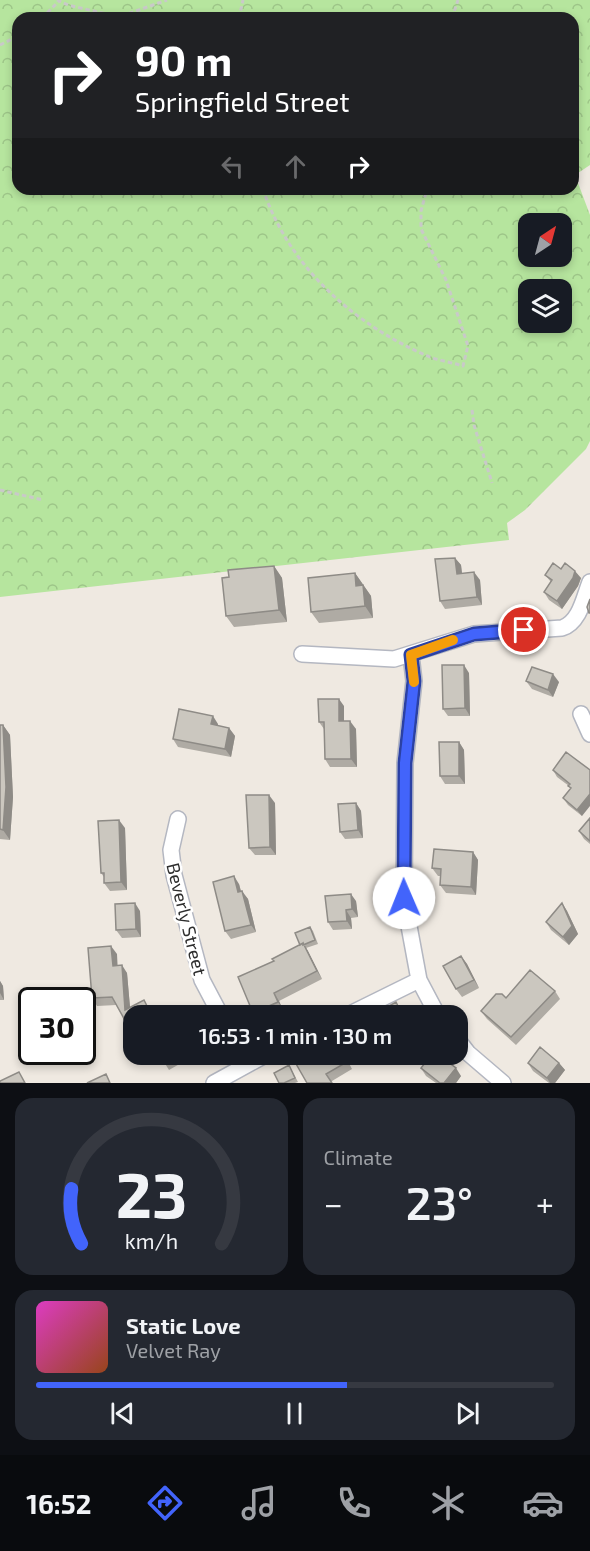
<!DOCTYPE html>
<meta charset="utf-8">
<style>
:root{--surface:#171b24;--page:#242831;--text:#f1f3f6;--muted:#9ea1a6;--line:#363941;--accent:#4264fb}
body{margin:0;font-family:"Exo 2",sans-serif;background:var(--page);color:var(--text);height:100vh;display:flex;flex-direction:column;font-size:22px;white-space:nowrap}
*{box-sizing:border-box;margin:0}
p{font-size:20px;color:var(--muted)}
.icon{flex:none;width:33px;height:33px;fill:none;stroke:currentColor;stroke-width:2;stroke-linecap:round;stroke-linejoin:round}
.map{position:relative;height:1083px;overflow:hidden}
.sheet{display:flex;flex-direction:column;gap:15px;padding:15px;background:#0d0f14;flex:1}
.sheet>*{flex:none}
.top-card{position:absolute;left:12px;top:12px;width:567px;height:183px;border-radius:18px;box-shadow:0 3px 9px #0003;background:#202124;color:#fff;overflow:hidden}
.needle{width:39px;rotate:36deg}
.controls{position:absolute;left:518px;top:213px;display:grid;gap:12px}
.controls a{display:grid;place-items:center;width:54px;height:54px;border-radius:12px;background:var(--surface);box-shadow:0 3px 9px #0003;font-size:30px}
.speed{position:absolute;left:18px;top:987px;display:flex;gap:12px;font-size:30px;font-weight:700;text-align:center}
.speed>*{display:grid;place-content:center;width:78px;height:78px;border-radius:50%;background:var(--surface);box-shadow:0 3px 9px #0003;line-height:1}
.speed .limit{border:3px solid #111;border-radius:9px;background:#fff;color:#111}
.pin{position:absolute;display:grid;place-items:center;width:51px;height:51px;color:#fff;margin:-26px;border:3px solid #fff;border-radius:50%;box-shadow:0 2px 6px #0007}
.me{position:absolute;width:66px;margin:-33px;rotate:359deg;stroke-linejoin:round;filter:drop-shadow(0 0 4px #0008)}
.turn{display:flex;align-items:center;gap:21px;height:126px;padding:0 24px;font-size:27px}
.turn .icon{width:78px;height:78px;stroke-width:2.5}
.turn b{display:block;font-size:42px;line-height:51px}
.lanes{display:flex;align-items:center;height:57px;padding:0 24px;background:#0003;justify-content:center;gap:30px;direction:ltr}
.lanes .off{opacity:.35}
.big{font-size:45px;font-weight:600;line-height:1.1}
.sheet .card{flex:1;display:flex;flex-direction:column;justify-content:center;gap:9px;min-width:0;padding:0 21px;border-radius:18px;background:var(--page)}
.sheet .dial{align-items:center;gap:0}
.dial svg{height:156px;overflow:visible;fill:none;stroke:var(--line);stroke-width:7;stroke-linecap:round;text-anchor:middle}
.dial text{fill:var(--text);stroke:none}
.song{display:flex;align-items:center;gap:18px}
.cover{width:72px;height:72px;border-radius:9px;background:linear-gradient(135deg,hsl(310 70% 55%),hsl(20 70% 35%))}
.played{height:6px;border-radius:3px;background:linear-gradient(90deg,var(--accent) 60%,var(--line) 60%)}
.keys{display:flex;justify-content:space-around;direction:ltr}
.heat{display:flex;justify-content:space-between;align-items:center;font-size:33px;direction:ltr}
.sheet .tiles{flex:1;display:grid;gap:15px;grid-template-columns:1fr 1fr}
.card:last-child{grid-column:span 2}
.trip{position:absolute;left:123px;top:1005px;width:345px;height:60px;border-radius:18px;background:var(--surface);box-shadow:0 3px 9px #0003;font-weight:600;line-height:60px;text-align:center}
.tab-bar{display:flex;height:96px;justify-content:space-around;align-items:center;background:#090b0e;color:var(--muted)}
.tab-bar .icon{width:42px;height:42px}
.tab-bar .active{color:var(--accent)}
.tab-bar b{font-size:27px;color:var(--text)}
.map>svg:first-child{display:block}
</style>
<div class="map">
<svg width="590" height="1083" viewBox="0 0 590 1083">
<defs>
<pattern id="forest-crowns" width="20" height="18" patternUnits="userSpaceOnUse" patternTransform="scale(1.5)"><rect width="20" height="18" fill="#b6e59e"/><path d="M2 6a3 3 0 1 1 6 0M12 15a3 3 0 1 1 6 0" fill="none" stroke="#9dc588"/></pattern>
</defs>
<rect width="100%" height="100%" fill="#efe9e1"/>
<path fill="url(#forest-crowns)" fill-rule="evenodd" d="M 0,0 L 590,0 L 590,165 L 575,175 L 590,215 L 590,441 L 586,449 L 525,510 L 507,523 L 509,540 L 0,597 ZM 18,18 L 573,18 L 573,189 L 18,189 ZM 528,224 L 561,224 L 561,256 L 528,256 ZM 528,290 L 561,290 L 561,322 L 528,322 Z"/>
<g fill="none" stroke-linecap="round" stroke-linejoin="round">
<defs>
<path id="minor" d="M 302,654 L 394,659 L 474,634 L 562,628 C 580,622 584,597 590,582
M 411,655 L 414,681 L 405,763 L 404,899 L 419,980 L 438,1016
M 581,714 L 590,734
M 178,819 L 171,850 L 174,875 L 202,980 L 221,1016
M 346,1016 L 419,980
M 458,1040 L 468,1053 L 503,1083
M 214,1083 L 267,1054"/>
</defs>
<use href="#minor" stroke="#b4b7c1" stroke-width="18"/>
<path stroke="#c9c9c9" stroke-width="3" stroke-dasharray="4.5 3" stroke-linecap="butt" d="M 57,0 L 68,5 L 119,17 L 167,0
M 42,18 L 59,1
M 239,18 L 243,0
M 452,18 L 458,0
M 0,45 L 18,36
M 263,189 C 288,265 351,322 423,354 C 435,360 450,362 463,366 L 468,346 L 446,280 L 421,229 L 421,211 L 427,189
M 472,410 L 474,425 L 492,483
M 0,490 L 43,500"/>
<use href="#minor" stroke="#fff" stroke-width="15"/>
</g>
<path fill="#afaba4" d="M 455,558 L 461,565 L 462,574 L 480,580 L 482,605 L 445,609 L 440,601 Z
M 274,566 L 282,578 L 287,622 L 234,627 L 226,616 L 229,577 Z
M 561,569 L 581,578 L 578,586 L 562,609 L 549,600 L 544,592 L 551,582 L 545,575 Z
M 355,573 L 371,596 L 373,618 L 319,623 L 311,612 Z
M 469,673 L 470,716 L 448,716 L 443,709 Z
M 526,681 L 559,682 L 553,697 L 532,689 Z
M 344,706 L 344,721 L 356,729 L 357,767 L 330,767 L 325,759 L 324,729 L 319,722 Z
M 218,724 L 218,726 L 229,728 L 235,736 L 231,757 L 178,747 L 173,739 Z
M 0,725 L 3,725 L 10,735 L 13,797 L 10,840 L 0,839 Z
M 459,742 L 464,750 L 465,784 L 445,784 L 440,776 Z
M 553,770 L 590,770 L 582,816 L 568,805 L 563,798 L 571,789 L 569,786 L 557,777 Z
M 275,803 L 276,855 L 255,855 L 249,848 Z
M 356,803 L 361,811 L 363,838 L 345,839 L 340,832 Z
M 590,818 L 590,844 L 584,839 L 579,831 Z
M 125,828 L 127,890 L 110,891 L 104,883 L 104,877 L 101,873 Z
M 473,852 L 478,860 L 476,895 L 446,893 L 440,885 L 441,876 L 438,876 L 432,868 Z
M 239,884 L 241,891 L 248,899 L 256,932 L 231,939 L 225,931 Z
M 356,901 L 358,917 L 351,918 L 352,929 L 333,930 L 328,922 Z
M 562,903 L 567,911 L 578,934 L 569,945 L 551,930 L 546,922 Z
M 140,911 L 141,937 L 122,938 L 116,930 Z
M 310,927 L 313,931 L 318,944 L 306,948 L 322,979 L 279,1001 L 283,1010 L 270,1016 L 255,1016 L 253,1013 L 274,961 L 300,945 Z
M 117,954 L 117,965 L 127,973 L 130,1008 L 149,1008 L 134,1016 L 134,1035 L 116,1005 L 97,1006 L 92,998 Z
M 461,956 L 467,964 L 479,988 L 462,997 L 456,989 Z
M 0,981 L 3,986 L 4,1000 L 0,1000 Z
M 555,991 L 560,999 L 516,1045 L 487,1019 L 481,1011 L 506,998 Z
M 159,1054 L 197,1054 L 169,1070 Z
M 344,1054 L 352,1069 L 332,1081 L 307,1083 Z
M 528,1063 L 559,1063 L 565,1070 L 555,1083 L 549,1083 L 533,1071 Z
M 289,1065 L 298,1082 L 295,1083 L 279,1083 Z
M 421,1068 L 461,1076 L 456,1083 L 436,1083 L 426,1076 Z"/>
<path fill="#8e8b86" d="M 455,558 L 461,565 L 463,582 L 457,574 Z
M 274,566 L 282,578 L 287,622 L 279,610 Z
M 575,571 L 581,578 L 578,586 L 562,609 L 557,601 Z
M 474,572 L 480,580 L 482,605 L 477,597 Z
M 355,573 L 371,596 L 373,618 L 365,606 L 356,586 Z
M 464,665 L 469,673 L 470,716 L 465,708 Z
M 553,674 L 559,682 L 553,697 L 548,690 Z
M 339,699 L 344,706 L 344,729 L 339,721 Z
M 213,716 L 218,724 L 216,732 L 211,724 Z
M 350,721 L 356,729 L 357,767 L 351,759 Z
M 3,725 L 10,735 L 13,797 L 10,840 L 3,830 Z
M 229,728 L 235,736 L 231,757 L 225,749 Z
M 459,742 L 464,750 L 465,784 L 459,776 Z
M 590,794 L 590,806 L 582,816 L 577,810 Z
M 269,795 L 275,803 L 276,855 L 270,847 Z
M 356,803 L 361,811 L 363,838 L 358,830 Z
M 119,820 L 125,828 L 127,890 L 121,882 Z
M 473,852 L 478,860 L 476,895 L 471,887 Z
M 234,876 L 239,884 L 243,900 L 238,892 Z
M 242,891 L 248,899 L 256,932 L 251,925 Z
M 351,894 L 356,901 L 358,917 L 352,909 Z
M 135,903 L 140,911 L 141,937 L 136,929 Z
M 562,903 L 567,911 L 578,934 L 569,945 L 563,937 Z
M 346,910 L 351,918 L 352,929 L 347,921 Z
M 303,943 L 308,951 L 322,979 L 317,971 Z
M 111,946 L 117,954 L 118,974 L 113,966 Z
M 461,956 L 467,964 L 479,988 L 474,980 Z
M 122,965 L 127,973 L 131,1018 L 125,1010 Z
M 0,981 L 3,986 L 4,1000 L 0,993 Z
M 274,993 L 279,1001 L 283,1010 L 278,1002 Z
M 559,1063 L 565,1070 L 555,1083 L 550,1083 L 547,1078 Z
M 456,1068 L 461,1076 L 456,1083 L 444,1083 Z"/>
<path fill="#cbc7bf" stroke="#8e8b86" stroke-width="1.5" d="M 455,558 L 457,574 L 474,572 L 477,597 L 440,601 L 435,559 Z
M 553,563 L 561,569 L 565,563 L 575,571 L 573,578 L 557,601 L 544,592 L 552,580 L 545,575 Z
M 274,566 L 279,610 L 226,616 L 222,578 L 229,577 L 228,570 Z
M 355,573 L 356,586 L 363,585 L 365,606 L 311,612 L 308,578 Z
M 590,599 L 590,613 L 589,613 L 587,607 Z
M 442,665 L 464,665 L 465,708 L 443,709 Z
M 532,667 L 553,674 L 548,690 L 526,681 Z
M 318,699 L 339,699 L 339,721 L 350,721 L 351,759 L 325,759 L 324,722 L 319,722 Z
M 179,709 L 213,716 L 211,724 L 229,728 L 225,749 L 173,739 Z
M 0,725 L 3,725 L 6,787 L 3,830 L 0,829 Z
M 439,742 L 459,742 L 459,776 L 440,776 Z
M 566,752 L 590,770 L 590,794 L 577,810 L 563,798 L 571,788 L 568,786 L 570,784 L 553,770 Z
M 246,795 L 269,795 L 270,847 L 249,848 Z
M 356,803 L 358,830 L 340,832 L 338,804 Z
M 590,818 L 590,841 L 579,831 Z
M 119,820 L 121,882 L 104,883 L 104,873 L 101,873 L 98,821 Z
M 434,849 L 473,852 L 471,887 L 440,885 L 441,869 L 432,868 Z
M 234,876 L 238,892 L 242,891 L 251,925 L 225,931 L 213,882 Z
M 351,894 L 352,909 L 346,910 L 347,921 L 328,922 L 325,896 Z
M 135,903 L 136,929 L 116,930 L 115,904 Z
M 562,903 L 572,926 L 563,937 L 546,922 Z
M 310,927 L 315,940 L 303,945 L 303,943 L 300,945 L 295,933 Z
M 303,943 L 317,971 L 274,993 L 278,1002 L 253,1013 L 238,977 L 274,961 L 272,959 Z
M 111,946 L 113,966 L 122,965 L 125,1010 L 144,1000 L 152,1016 L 134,1016 L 134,1032 L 132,1033 L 112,997 L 92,998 L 88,948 Z
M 461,956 L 474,980 L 456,989 L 443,966 Z
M 530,970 L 555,991 L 511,1037 L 481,1011 L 496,994 L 502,994 L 506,998 Z
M 396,1002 L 403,1016 L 376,1016 L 375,1014 Z
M 540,1047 L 559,1063 L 547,1078 L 528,1063 Z
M 159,1054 L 177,1054 L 163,1062 Z
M 308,1054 L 343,1054 L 347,1062 L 326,1074 L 332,1083 L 307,1083 L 295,1062 Z
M 432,1054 L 437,1054 L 456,1068 L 444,1083 L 440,1083 L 421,1068 Z
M 289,1065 L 295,1078 L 284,1083 L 279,1083 L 274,1073 Z
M 19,1072 L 25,1083 L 0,1083 L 0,1081 Z
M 106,1074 L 110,1083 L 87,1083 Z"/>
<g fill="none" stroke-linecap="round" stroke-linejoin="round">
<defs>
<path id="route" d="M 404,898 L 405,763 L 414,681 L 411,655 L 474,634 L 524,630"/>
</defs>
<use href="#route" stroke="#2b41a3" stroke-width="15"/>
<use href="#route" stroke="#4264fb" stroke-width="10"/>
<path stroke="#f59e0b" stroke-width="10" d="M 414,682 L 411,655 L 453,640"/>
</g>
<g text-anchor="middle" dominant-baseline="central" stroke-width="5" stroke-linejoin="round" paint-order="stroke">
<g font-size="18" fill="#2e2e2e" stroke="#fff">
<text transform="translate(187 919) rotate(76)">Beverly Street</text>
</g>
</g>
</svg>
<div class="controls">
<a><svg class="needle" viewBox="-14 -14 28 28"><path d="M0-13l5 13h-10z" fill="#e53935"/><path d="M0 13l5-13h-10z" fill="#9ea1a6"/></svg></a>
<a><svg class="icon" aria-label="layers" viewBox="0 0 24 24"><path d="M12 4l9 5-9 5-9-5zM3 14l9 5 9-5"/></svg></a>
</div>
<div class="speed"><div class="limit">30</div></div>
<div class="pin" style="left:524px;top:630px;background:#d93025"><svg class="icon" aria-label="arrive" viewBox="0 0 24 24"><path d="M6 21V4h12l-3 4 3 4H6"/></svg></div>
<svg class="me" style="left:404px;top:898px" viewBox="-20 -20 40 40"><circle r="19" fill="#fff"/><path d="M0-13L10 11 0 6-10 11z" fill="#4264fb"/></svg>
<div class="trip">16:53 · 1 min · 130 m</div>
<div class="top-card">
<div class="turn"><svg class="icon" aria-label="right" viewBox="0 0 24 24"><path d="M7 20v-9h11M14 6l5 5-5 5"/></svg><div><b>90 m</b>Springfield Street</div></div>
<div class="lanes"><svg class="icon off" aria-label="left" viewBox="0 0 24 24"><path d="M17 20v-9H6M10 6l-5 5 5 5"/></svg><svg class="icon off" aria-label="ahead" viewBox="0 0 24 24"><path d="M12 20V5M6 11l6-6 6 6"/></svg><svg class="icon" aria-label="right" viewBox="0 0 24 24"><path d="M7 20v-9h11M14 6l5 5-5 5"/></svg></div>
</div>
</div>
<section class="sheet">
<div class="tiles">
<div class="card dial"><svg viewBox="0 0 100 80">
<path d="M14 69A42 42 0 1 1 86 69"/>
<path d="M14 69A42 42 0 0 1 9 41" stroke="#4264fb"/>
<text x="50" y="56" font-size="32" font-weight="700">23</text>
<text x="50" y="72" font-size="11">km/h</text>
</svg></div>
<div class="card"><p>Climate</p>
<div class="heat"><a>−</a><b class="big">23°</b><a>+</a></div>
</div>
<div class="card">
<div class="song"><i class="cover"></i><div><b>Static Love</b><p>Velvet Ray</p></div></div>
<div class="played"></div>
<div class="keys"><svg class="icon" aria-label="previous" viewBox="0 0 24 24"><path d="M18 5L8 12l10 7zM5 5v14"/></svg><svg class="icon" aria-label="pause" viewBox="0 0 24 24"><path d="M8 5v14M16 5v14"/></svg><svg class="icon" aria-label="next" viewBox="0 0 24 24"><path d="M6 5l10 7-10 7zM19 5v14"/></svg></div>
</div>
</div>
</section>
<nav class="tab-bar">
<b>16:52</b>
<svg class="icon active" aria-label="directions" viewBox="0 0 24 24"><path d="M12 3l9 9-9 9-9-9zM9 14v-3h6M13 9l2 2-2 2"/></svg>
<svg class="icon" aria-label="music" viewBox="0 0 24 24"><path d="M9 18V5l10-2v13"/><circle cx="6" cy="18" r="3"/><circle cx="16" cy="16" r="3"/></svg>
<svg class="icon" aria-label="phone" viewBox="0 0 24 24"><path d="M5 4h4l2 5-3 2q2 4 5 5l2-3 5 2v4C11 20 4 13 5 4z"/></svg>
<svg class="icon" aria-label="climate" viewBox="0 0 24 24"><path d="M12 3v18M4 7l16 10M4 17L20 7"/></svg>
<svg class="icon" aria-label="car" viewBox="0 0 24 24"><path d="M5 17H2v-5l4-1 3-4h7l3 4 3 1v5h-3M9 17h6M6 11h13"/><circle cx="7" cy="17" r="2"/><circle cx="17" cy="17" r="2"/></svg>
</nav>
